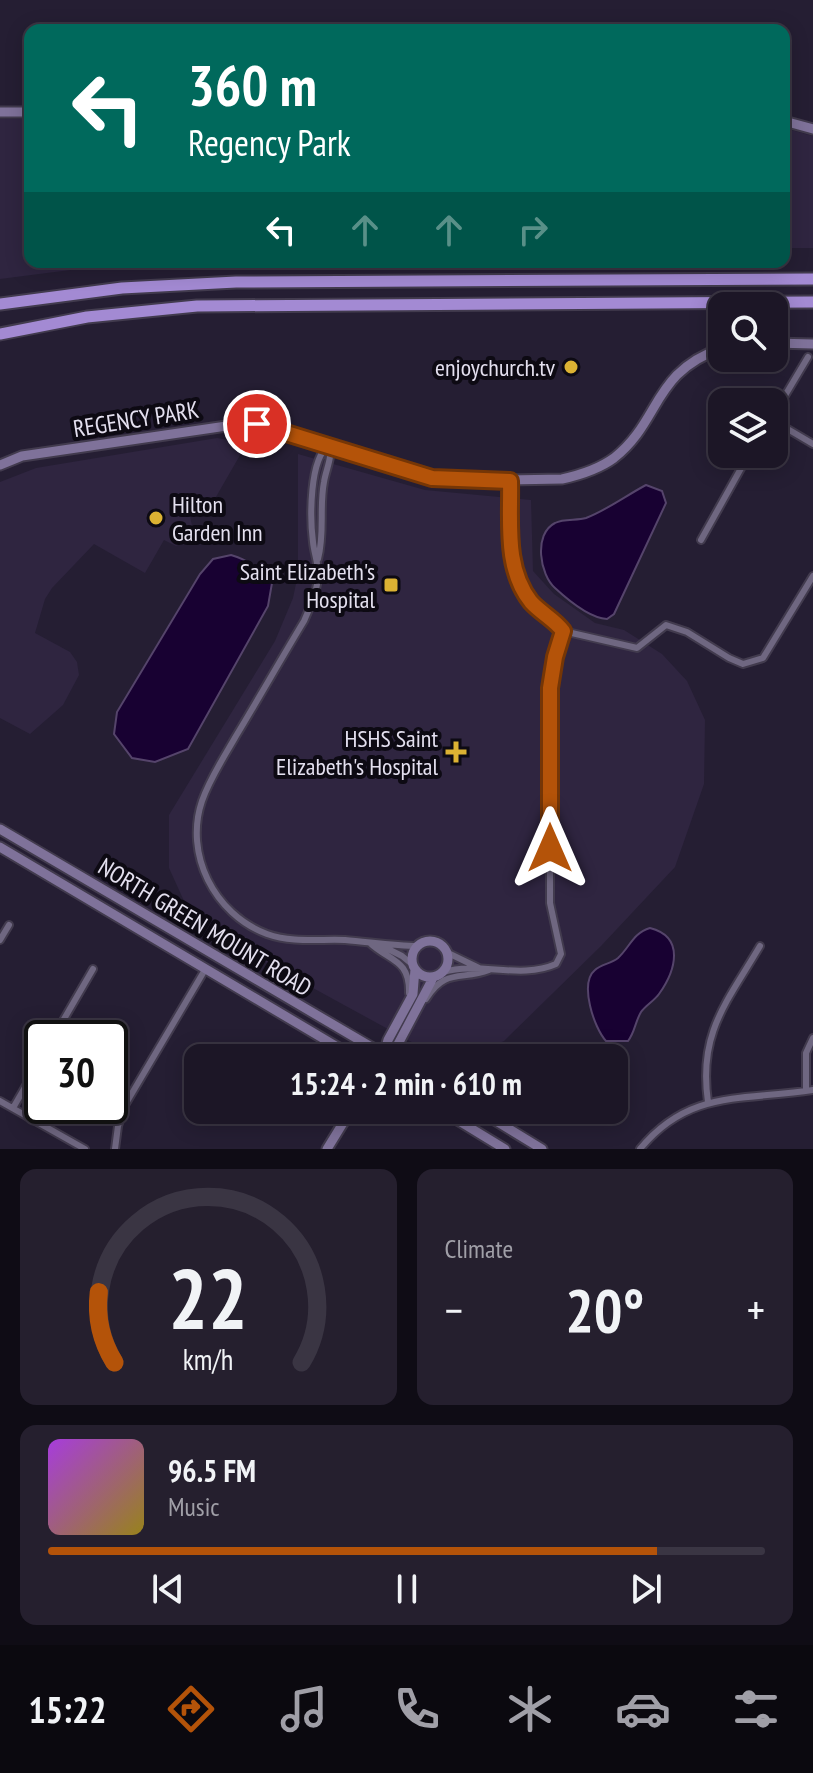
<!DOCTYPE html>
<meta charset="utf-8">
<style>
:root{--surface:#1c1626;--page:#251f2e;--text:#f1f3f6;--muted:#a09fa7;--line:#3a3543;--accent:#b45309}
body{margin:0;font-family:"PT Sans Narrow",sans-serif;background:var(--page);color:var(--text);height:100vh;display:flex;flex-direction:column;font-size:30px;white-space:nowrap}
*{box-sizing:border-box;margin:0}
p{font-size:26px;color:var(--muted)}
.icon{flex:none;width:44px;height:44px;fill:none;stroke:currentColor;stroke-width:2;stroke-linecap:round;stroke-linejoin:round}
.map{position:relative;height:1149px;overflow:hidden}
.sheet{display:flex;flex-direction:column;gap:20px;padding:20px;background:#0f0c15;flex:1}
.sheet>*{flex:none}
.banner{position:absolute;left:24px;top:24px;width:766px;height:244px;border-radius:16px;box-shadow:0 4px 20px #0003,0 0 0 2px var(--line);background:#00695c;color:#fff;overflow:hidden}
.buttons{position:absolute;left:708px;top:292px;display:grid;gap:16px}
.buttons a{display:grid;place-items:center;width:80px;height:80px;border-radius:16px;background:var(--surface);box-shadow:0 4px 20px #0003,0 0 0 2px var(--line);font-size:40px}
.speed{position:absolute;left:24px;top:1020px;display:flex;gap:16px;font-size:40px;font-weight:700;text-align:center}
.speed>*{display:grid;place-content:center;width:104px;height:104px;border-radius:50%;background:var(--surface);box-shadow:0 4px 20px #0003,0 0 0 2px var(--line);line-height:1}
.speed .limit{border:4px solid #111;border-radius:12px;background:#fff;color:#111}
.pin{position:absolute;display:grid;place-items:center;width:68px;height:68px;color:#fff;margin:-34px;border:4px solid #fff;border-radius:50%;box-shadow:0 2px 8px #0007}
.me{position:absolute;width:88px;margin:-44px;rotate:0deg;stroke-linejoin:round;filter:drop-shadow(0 0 6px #0008)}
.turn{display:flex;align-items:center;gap:28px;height:168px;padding:0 32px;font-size:36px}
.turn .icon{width:104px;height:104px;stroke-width:2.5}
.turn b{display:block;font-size:56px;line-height:68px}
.lanes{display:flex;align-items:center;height:76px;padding:0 32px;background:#0003;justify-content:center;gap:40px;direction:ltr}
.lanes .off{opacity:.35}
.big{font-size:60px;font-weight:800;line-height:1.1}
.sheet .widget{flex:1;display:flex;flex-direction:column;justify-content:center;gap:12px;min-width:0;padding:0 28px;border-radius:16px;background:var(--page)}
.sheet .dial{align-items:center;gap:0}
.dial svg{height:208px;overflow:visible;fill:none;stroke:var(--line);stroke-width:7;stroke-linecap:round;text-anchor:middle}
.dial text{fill:var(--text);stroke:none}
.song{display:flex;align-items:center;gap:24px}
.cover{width:96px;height:96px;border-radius:12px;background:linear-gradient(135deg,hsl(280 70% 55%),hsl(50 70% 35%))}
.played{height:8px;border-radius:4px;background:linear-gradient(90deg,var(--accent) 85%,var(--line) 85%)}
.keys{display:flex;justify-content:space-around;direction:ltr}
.heat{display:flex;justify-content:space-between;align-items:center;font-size:44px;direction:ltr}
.sheet .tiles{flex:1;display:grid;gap:20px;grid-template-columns:1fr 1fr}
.widget:last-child{grid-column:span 2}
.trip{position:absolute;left:184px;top:1044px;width:444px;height:80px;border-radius:16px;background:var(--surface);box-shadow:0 4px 20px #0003,0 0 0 2px var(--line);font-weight:800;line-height:80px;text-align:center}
.tab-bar{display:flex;height:128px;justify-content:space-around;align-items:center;background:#0b090f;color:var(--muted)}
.tab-bar .icon{width:56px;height:56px}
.tab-bar .selected{color:var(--accent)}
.tab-bar b{font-size:36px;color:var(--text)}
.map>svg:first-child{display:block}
</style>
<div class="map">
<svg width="813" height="1149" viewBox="0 0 813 1149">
<rect width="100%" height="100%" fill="#251e33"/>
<path fill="#2f2540" d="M 0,119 L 30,119 L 30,262 L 133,262 L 0,279 Z
M 784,128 L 813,136 L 813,248 L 784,248 Z
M 217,438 L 247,443 L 209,509 L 190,498 L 182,510 L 190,516 L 193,531 L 186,541 L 176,546 L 164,540 L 145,573 L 94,544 L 52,588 L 45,599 L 35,633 L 70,652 L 77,662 L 79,675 L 63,705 L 30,734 L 0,718 L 0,482 L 36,468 Z
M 298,454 L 425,490 L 531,500 L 533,571 L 554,594 L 595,623 L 624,630 L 662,654 L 687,681 L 705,720 L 704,784 L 675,867 L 601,946 L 504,1041 L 466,1058 L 441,1058 L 194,923 L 169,868 L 169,815 L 275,641 L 293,598 L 298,574 Z"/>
<path fill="#180132" stroke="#55446b" stroke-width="2" d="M 646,485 L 662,491 L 666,503 L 614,614 L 607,619 C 589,618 568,600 555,588 C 540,575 533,534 555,523 C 564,518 577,521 586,518 C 607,510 627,495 646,485 Z
M 231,555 C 249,560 259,569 272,583 L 268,606 L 188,749 L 155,762 L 132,758 L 114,734 L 117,712 L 200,574 L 213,559 Z
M 650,928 C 685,937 676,970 659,994 C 654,1001 646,1005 641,1012 C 635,1022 635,1032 628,1041 L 606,1041 C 594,1028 579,983 595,970 C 601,964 611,964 618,958 C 630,947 633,933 650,928 Z"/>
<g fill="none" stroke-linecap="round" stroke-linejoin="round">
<defs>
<path id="street" d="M 774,414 L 808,357
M 774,421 L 813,444
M 329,445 C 309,459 310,519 313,542 C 314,553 318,562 318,573 C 318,590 311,605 304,621 C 281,659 259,698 236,736 C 224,757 210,778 202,801 C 184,854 214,914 267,934 C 292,943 319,939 345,940 C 370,942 393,946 418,946
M 701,540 L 749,454
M 318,559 C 325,533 319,508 324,482 C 326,469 333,457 329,445
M 563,631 L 637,648 L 666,625 L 687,632 L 729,658 L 743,664 L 763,658 L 813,576
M 0,940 L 9,925
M 370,943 C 389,961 410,959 409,993
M 378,944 L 402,956 L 413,965
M 448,953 L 479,968
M 443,972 C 480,961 520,980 556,964 L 561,954 L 550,903 L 550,690 L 555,657 L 563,631 C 555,620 541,613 532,602 C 504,568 511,521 510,481
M 426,999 C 446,967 462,981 489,970
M 53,1038 L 93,969
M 806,1091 L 806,1053 L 813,1038
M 0,1101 L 85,1149
M 708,1102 C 698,1033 727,1002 760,946
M 13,1108 L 42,1058
M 115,1149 L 118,1126 L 125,1105 L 206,968
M 640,1149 C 689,1089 743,1101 813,1090"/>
<path id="secondary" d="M 0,112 L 30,112
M 784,121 L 813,129
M 774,343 L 813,344
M 0,465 L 22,456 L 247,423 L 273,427 L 432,478 L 458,481 L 562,479 C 580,475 599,469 614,458 C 661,421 652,372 722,348
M 0,829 L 390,1058
M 0,847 L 356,1058
M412 959a18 18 0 1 1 36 0a18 18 0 1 1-36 0Z
M 385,1055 L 397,1046 L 433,978
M 383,1058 L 388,1040 L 413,994 L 415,969
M 441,1110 L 505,1149
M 478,1110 L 542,1149
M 327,1149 L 351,1110"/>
<path id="highway" d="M 0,304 L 122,288 L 236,282 L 813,279
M 0,334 L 87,317 L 197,306 L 813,302"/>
</defs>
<use href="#street" stroke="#423b4e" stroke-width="10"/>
<use href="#secondary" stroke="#423b4e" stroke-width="13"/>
<use href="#highway" stroke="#423b4e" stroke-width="15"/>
<use href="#street" stroke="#6f6781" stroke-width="6"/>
<use href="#secondary" stroke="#7f729a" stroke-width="9"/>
<use href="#highway" stroke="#a38ad3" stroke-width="11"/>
</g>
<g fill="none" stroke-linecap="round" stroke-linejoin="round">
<defs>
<path id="route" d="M 257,424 L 432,478 L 510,481 C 511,521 504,568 531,602 C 541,613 555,620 563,631 L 555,657 L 550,688 L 550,848"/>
</defs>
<use href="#route" stroke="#753606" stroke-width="20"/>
<use href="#route" stroke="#b45309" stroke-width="14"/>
</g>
<g fill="#dcb233" stroke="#0d0a13" stroke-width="3">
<circle cx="571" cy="367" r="8"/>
<circle cx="156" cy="518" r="8"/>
<rect x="383" y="577" width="16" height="16" rx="4"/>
<path d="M452 740h8v8h8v8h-8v8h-8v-8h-8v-8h8z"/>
</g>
<g text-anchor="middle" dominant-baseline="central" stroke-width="8" stroke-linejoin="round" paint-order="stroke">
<g font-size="24" fill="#e4e0ef" stroke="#0d0a13" text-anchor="end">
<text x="555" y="367">enjoychurch.tv</text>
<text x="172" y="504" text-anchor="start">Hilton<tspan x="172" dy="28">Garden Inn</tspan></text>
<text x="375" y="571">Saint Elizabeth's<tspan x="375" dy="28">Hospital</tspan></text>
<text x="438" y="738">HSHS Saint<tspan x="438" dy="28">Elizabeth's Hospital</tspan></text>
</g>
<g font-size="24" fill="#e4e0ef" stroke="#0d0a13">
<text transform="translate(136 419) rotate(-9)">REGENCY PARK</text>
<text transform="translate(205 927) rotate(31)">NORTH GREEN MOUNT ROAD</text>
</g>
</g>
</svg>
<div class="buttons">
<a><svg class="icon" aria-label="search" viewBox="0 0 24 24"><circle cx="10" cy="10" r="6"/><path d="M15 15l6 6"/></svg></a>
<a><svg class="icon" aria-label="layers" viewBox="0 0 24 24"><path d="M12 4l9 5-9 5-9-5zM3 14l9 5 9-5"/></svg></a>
</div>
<div class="speed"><div class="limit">30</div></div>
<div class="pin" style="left:257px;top:424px;background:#d93025"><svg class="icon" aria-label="arrive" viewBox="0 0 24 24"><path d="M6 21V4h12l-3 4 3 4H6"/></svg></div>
<svg class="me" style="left:550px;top:848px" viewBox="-20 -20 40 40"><path d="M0-17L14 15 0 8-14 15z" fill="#b45309" stroke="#fff" stroke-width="4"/></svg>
<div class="trip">15:24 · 2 min · 610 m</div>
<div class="banner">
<div class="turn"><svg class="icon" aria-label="left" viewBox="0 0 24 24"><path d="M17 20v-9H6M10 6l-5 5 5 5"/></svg><div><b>360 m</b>Regency Park</div></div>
<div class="lanes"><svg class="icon" aria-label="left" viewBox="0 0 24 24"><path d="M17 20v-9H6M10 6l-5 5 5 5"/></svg><svg class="icon off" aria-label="ahead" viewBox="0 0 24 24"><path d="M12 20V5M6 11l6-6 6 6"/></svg><svg class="icon off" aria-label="ahead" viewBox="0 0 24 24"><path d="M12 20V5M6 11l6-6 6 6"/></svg><svg class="icon off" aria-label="right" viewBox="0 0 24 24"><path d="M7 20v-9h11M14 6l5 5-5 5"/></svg></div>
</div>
</div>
<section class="sheet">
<div class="tiles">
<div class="widget dial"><svg viewBox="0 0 100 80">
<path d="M14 69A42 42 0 1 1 86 69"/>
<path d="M14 69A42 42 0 0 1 8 42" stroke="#b45309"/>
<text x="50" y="56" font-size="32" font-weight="700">22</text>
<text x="50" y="72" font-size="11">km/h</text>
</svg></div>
<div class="widget"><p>Climate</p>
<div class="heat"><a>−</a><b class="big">20°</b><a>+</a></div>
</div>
<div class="widget">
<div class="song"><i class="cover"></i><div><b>96.5 FM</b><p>Music</p></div></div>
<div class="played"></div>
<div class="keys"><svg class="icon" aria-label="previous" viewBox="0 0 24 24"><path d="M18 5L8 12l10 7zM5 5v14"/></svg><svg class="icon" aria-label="pause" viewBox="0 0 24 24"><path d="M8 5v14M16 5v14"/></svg><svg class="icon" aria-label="next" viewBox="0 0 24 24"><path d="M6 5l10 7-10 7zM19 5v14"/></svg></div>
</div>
</div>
</section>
<nav class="tab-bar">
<b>15:22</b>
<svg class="icon selected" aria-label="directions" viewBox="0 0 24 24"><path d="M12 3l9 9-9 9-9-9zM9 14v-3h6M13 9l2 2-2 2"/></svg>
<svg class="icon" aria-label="music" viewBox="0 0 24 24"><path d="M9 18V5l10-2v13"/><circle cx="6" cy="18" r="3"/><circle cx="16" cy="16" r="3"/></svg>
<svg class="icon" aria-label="phone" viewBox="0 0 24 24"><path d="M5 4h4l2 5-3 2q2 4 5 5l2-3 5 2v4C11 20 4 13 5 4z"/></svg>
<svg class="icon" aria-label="climate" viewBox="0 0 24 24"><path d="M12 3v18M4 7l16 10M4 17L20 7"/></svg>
<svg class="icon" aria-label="car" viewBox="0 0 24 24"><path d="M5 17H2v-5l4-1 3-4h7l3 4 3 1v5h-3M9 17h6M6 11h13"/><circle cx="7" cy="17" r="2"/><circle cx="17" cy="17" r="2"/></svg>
<svg class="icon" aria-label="filters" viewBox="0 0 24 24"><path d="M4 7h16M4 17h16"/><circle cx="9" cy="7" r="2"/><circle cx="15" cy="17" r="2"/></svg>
</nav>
